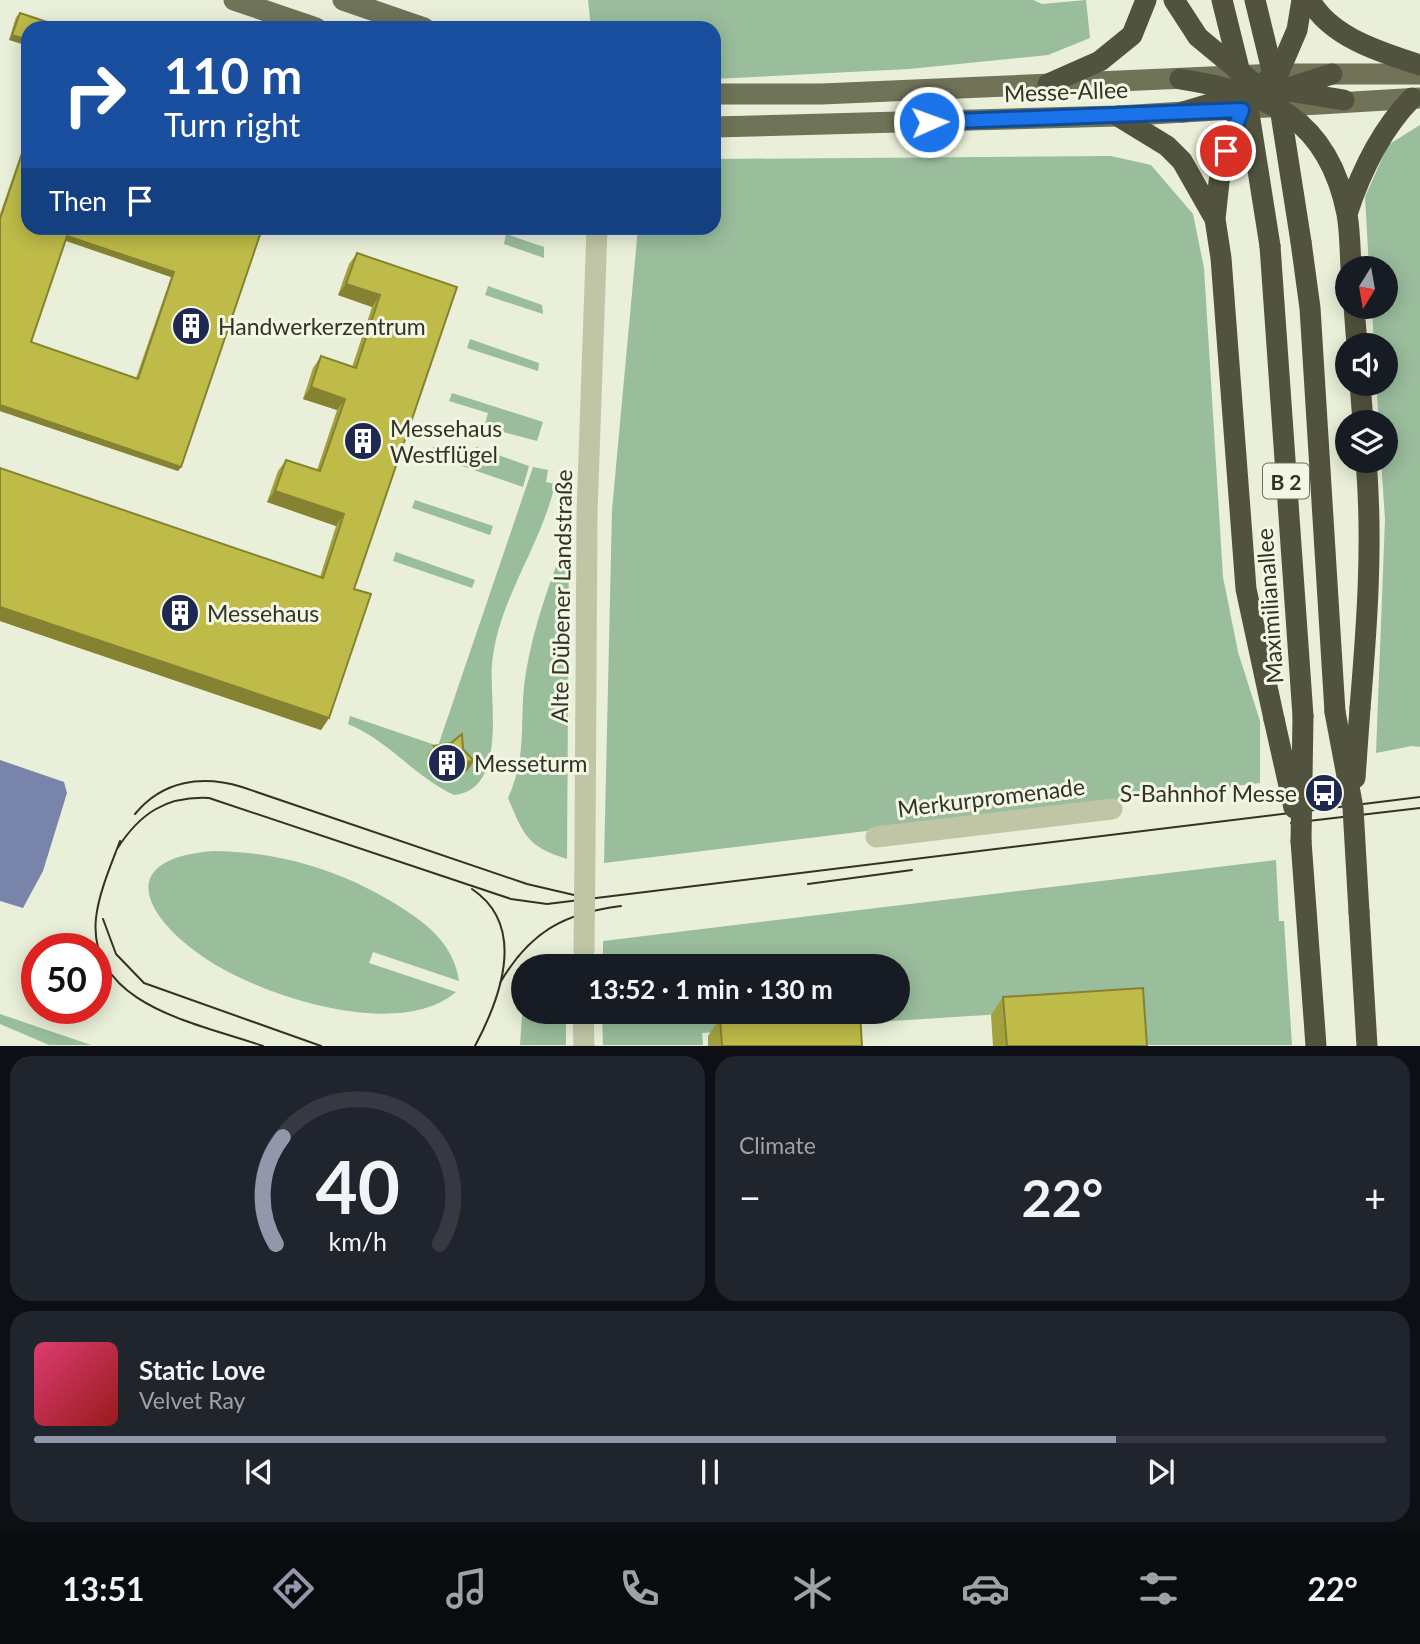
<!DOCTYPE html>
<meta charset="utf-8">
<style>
:root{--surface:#171b24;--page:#20242c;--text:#f1f3f6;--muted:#9ea1a6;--line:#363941;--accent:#9298ac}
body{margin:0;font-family:Lato,sans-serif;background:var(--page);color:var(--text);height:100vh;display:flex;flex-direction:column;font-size:26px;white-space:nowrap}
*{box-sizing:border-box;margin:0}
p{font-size:23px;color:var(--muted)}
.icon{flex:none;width:38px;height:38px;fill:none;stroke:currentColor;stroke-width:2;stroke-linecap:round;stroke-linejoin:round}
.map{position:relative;height:1046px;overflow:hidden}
.drawer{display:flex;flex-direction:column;gap:10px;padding:10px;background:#0d0f14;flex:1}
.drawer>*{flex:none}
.top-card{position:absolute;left:21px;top:21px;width:700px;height:214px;border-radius:21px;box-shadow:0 4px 18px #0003;background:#1a4fa0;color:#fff;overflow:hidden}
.needle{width:46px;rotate:191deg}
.tools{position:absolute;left:1335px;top:256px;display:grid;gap:14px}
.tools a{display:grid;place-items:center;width:63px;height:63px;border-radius:50%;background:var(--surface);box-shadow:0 4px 18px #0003;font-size:35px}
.speed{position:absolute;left:21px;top:933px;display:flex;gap:14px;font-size:35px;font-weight:700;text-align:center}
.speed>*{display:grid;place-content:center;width:91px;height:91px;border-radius:50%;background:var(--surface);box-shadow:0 4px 18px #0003;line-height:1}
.speed .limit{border:10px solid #d22;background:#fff;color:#111}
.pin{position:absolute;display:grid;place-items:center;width:60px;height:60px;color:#fff;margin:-30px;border:4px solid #fff;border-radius:50%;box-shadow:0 2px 7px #0007}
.me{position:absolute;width:77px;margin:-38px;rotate:88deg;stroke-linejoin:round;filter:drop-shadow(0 0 5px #0008)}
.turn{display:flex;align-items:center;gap:24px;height:147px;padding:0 28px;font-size:32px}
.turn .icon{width:91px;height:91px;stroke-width:2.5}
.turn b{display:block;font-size:49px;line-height:60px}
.then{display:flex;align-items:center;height:66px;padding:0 28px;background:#0003;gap:14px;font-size:26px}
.big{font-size:52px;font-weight:700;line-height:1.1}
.drawer .card{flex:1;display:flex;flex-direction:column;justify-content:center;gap:10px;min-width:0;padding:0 24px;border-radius:21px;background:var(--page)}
.drawer .dial{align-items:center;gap:0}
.dial svg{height:182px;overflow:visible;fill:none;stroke:var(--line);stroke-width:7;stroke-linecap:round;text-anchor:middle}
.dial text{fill:var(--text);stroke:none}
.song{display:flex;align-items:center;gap:21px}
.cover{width:84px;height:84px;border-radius:10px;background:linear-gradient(135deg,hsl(340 70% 55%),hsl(0 70% 35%))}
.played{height:7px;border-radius:4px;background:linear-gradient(90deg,var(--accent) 80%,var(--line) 80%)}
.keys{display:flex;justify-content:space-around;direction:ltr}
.heat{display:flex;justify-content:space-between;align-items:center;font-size:38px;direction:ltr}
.drawer .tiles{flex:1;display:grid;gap:10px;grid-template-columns:1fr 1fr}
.card:last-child{grid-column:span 2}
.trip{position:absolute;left:511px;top:954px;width:399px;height:70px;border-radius:35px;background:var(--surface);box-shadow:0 4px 18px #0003;font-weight:700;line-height:70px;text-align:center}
.tab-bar{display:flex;height:112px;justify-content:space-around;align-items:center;background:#090b0e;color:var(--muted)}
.tab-bar .icon{width:49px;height:49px}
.tab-bar .on{color:var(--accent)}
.tab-bar b{font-size:32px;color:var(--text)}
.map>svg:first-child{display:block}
</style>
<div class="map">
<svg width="1420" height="1046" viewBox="0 0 1420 1046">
<rect width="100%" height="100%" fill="#e9efd8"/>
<path fill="#9abd9c" d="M 588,0 L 1033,0 L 1042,4 L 1086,0 L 1090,38 L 1048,55 L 909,69 L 714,79 L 714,28 L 591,28 Z
M 1420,125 L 1420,747 L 1412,746 L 1376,753 L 1385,519 L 1381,460 L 1386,460 L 1386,422 L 1379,422 L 1376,383 L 1386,383 L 1386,345 L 1374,345 L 1372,306 L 1386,306 L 1386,268 L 1369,268 L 1365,197 L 1388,145 Z
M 1111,156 L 1151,165 L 1193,214 L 1204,268 L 1223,577 L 1238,652 L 1260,721 L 1260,783 L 604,863 L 612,510 L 638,228 L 714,228 L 714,159 Z
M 506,234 L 544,247 L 544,258 L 504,244 Z
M 488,286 L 542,305 L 543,314 L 485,295 Z
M 470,339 L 539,363 L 538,371 L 467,348 Z
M 452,393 L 543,422 L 537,441 L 484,427 L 488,413 L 449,401 Z
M 433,447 L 471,460 L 476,447 L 529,466 L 523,487 L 430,455 Z
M 533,467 L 548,470 L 546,482 L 555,484 C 541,547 498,599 492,664 C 489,700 508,790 454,795 C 415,777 388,740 348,724 L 350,716 L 438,746 Z
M 415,500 L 493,526 L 490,535 L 412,508 Z
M 569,533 L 567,859 C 526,846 524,835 508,798 C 529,752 518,718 526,672 C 534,624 551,578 569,533 Z
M 396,552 L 475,580 L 472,588 L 393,561 Z
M 213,851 C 282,852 344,871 402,908 C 430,926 454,946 459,981 L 373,952 L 369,963 L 456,992 C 399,1040 271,998 214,964 C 153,927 104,860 213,851 Z
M 1276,860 L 1279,921 L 1284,921 L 1292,1045 L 1146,1045 L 1144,1005 L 702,1033 L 703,1045 L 603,1045 L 602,1012 L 898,1012 L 898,966 L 603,966 L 603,941 Z
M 523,1002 L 523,1012 L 566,1012 L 566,1045 L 520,1045 Z
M 0,1014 L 91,1045 L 49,1045 L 0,1024 Z"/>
<path fill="#7984aa" d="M 0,760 L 64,782 L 67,793 L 43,871 L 23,908 L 0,901 Z"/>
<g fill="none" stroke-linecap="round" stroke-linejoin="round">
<path stroke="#c0c6a5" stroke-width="21" d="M 876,837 L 1112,809
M 585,847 L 587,513 L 597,228
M 583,1012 L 584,1046"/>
<path stroke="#717358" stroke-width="21" d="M 234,0 L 316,28
M 343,0 L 424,28
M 714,94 L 822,94 L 1278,74 L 1420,74
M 714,127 L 1118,116 L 1420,98"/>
<path stroke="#52533e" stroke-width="21" d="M 1174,0 L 1198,37 L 1250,80
M 1310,0 C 1330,37 1382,53 1420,65
M 1180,79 C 1268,93 1328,117 1347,214 C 1350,231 1350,250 1351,268
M 1048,84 L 1100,61 L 1132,35 L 1146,0
M 1288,91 L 1344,100
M 1183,112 L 1246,93 L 1278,74 L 1297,30 L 1302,0
M 1118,116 L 1167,146 L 1182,161 L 1215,219
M 1347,214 C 1361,171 1381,130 1412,98
M 1301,242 L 1310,308 L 1335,712
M 1270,246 L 1303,716
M 1354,306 L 1357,345
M 1360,383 L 1363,422
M 1360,708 C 1367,625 1373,543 1366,460
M 1274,719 L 1246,589 L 1221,258 L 1215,219 L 1219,182 L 1226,151 L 1242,110 L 1260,97 L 1332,74
M 1301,841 L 1316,1046
M 1359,912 L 1367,1046"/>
<path stroke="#323226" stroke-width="2" d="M 135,814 C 163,780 202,775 242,787 L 527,884 L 574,895
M 1291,823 L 1420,808
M 120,841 C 111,865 99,892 96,918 C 87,1006 201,1024 263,1046
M 117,849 C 140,813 166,796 209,798 L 511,899 L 547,904 L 1420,797
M 808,884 L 912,870
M 472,889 C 527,926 501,997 475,1046
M 103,919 L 116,954 L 144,983 L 321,1046
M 500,983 C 529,933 563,913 621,906"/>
<path stroke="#c0c6a5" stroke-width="21" d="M 584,951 L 585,847"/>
<path stroke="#52533e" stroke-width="21" d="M 1222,0 L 1247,101 L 1270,246
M 1255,0 L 1278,95 L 1301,242
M 1335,712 L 1353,808 L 1359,912
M 1274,719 L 1294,808
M 1355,778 L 1360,708
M 1301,841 L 1303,716"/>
</g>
<path fill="#a3a13e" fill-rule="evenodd" d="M 20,13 L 56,25 L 9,40 L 16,17 Z
M 24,148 L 258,228 L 181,467 L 178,471 L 0,411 L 0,214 L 21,153 ZM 66,241 L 171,277 L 136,378 L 31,342 Z
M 357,253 L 457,287 L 354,589 L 329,718 L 321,730 L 0,621 L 0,468 L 320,577 L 336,526 L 267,502 L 278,471 L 286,460 L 317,470 L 337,410 L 303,399 L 313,368 L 321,356 L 352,367 L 372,307 L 338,295 L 349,264 Z
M 434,746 L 463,749 L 474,761 L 467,771 L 450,773 L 439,783 L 438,767 L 427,755 Z
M 1003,997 L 1147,1046 L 993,1046 L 991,1015 Z
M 720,1018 L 862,1046 L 708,1046 L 708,1036 Z"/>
<path fill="#858332" d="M 12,35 L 28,40 L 28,46 L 9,40 Z
M 67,236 L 174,272 L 171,277 L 64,240 Z
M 346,284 L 380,295 L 372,307 L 338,295 Z
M 311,387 L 345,399 L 337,410 L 303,399 Z
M 0,405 L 181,467 L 178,471 L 0,411 Z
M 275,491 L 344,514 L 336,526 L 267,502 Z
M 0,607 L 329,718 L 321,730 L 0,621 Z
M 474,761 L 467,771 L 450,773 L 439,783 L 445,773 L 457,763 Z"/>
<path fill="#bebb48" stroke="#858332" stroke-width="2" fill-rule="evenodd" d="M 20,13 L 56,25 L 55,28 L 28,28 L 28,40 L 12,35 Z
M 24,148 L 28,149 L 28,228 L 258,228 L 262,229 L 181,467 L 0,405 L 0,219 ZM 67,236 L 174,272 L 138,379 L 31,342 Z
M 357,253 L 457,287 L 354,589 L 371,594 L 329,718 L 0,607 L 0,468 L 323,578 L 344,514 L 275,491 L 286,460 L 320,471 L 345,399 L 311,387 L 321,356 L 356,368 L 380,295 L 346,284 Z
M 462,734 L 463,749 L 474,761 L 457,763 L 445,773 L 444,758 L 434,746 L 451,743 Z
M 1143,988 L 1147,1046 L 1007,1046 L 1003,997 Z
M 860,1012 L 862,1046 L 722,1046 L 720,1018 Z"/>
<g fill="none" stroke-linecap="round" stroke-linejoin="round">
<defs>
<path id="route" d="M 929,122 L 1242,110 L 1226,151"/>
</defs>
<use href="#route" stroke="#114b97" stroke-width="18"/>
<use href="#route" stroke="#1a73e8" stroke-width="12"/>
</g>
<defs>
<symbol id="building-disc" viewBox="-11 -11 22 22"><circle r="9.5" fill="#1f2851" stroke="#f2f7e4"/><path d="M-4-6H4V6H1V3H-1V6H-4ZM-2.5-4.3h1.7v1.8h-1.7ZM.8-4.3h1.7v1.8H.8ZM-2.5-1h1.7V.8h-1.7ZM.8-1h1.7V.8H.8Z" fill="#fff"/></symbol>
<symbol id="bus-disc" viewBox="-11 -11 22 22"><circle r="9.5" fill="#1f2851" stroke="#f2f7e4"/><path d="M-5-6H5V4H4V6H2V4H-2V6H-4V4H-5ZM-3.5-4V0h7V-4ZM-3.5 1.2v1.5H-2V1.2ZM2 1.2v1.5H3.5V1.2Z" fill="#fff"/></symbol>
</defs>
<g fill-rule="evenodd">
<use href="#building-disc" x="169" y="304" width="44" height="44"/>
<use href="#building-disc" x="341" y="419" width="44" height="44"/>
<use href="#building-disc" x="158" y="591" width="44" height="44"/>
<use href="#building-disc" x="425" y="741" width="44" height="44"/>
<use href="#bus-disc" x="1302" y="771" width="44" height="44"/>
</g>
<g text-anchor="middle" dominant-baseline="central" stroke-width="6" stroke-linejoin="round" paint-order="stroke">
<rect fill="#f2f7e4" stroke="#6c6d5f" stroke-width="2" x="1263" y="463.5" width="46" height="35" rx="5"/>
<g font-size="21" font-weight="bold" fill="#323226">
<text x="1286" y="481">B 2</text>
</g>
<g font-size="23" fill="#323226" stroke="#f2f7e4">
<text transform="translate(1066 91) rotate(-2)">Messe-Allee</text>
<text transform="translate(561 596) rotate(-89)">Alte Dübener Landstraße</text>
<text transform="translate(1269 606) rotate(-94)">Maximilianallee</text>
<text transform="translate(991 797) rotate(-7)">Merkurpromenade</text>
</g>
<g font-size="23" fill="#323226" stroke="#f2f7e4" text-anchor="start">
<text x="218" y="326">Handwerkerzentrum</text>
<text x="390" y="428">Messehaus<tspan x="390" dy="26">Westflügel</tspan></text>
<text x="207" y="613">Messehaus</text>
<text x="474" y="763">Messeturm</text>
<text x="1297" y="793" text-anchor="end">S-Bahnhof Messe</text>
</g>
</g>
</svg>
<div class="tools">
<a><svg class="needle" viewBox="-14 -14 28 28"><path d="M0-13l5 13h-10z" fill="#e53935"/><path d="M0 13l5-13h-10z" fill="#9ea1a6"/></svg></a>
<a><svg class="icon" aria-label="sound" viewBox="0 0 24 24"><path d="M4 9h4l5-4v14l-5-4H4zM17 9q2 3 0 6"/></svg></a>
<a><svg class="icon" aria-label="layers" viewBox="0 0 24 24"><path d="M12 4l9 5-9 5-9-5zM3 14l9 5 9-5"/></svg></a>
</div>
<div class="speed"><div class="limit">50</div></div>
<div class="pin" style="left:1226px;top:151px;background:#d93025"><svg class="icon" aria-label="arrive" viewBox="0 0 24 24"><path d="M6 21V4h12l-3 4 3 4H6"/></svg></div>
<svg class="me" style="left:929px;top:122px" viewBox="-20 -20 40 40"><circle r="17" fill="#1a73e8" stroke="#fff" stroke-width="3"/><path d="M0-11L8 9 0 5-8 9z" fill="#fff"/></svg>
<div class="trip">13:52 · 1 min · 130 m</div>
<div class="top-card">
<div class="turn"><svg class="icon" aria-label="right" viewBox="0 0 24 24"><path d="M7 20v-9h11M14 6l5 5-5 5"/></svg><div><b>110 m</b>Turn right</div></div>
<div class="then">Then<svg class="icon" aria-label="arrive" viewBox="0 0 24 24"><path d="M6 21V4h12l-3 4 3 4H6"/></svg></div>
</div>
</div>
<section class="drawer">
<div class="tiles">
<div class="card dial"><svg viewBox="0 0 100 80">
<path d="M14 69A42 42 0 1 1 86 69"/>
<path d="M14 69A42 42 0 0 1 17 22" stroke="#9298ac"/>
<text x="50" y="56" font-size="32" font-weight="700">40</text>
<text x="50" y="72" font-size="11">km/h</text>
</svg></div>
<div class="card"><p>Climate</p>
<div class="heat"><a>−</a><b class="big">22°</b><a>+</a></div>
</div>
<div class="card">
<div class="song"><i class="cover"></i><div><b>Static Love</b><p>Velvet Ray</p></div></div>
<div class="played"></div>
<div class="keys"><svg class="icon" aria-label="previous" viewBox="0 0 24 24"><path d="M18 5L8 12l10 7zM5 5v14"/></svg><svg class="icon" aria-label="pause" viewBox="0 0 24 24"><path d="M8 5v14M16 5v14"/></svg><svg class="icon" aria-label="next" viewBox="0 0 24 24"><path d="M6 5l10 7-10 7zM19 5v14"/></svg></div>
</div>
</div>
</section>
<nav class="tab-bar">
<b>13:51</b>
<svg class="icon on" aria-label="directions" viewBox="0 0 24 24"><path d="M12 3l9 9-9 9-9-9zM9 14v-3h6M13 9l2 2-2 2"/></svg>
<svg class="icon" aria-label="music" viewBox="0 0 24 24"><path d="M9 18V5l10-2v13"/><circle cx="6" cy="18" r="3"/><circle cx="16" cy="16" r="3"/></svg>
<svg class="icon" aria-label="phone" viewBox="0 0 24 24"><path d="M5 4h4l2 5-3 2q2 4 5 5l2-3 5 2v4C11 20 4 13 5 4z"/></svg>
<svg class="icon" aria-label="climate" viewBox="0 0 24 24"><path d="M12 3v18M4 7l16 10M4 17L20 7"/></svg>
<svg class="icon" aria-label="car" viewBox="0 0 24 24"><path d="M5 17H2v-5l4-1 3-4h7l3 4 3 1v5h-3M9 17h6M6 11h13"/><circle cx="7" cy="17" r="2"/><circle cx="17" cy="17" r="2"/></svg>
<svg class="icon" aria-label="filters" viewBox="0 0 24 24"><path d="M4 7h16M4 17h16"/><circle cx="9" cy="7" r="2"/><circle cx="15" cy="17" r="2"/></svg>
<b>22°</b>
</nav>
